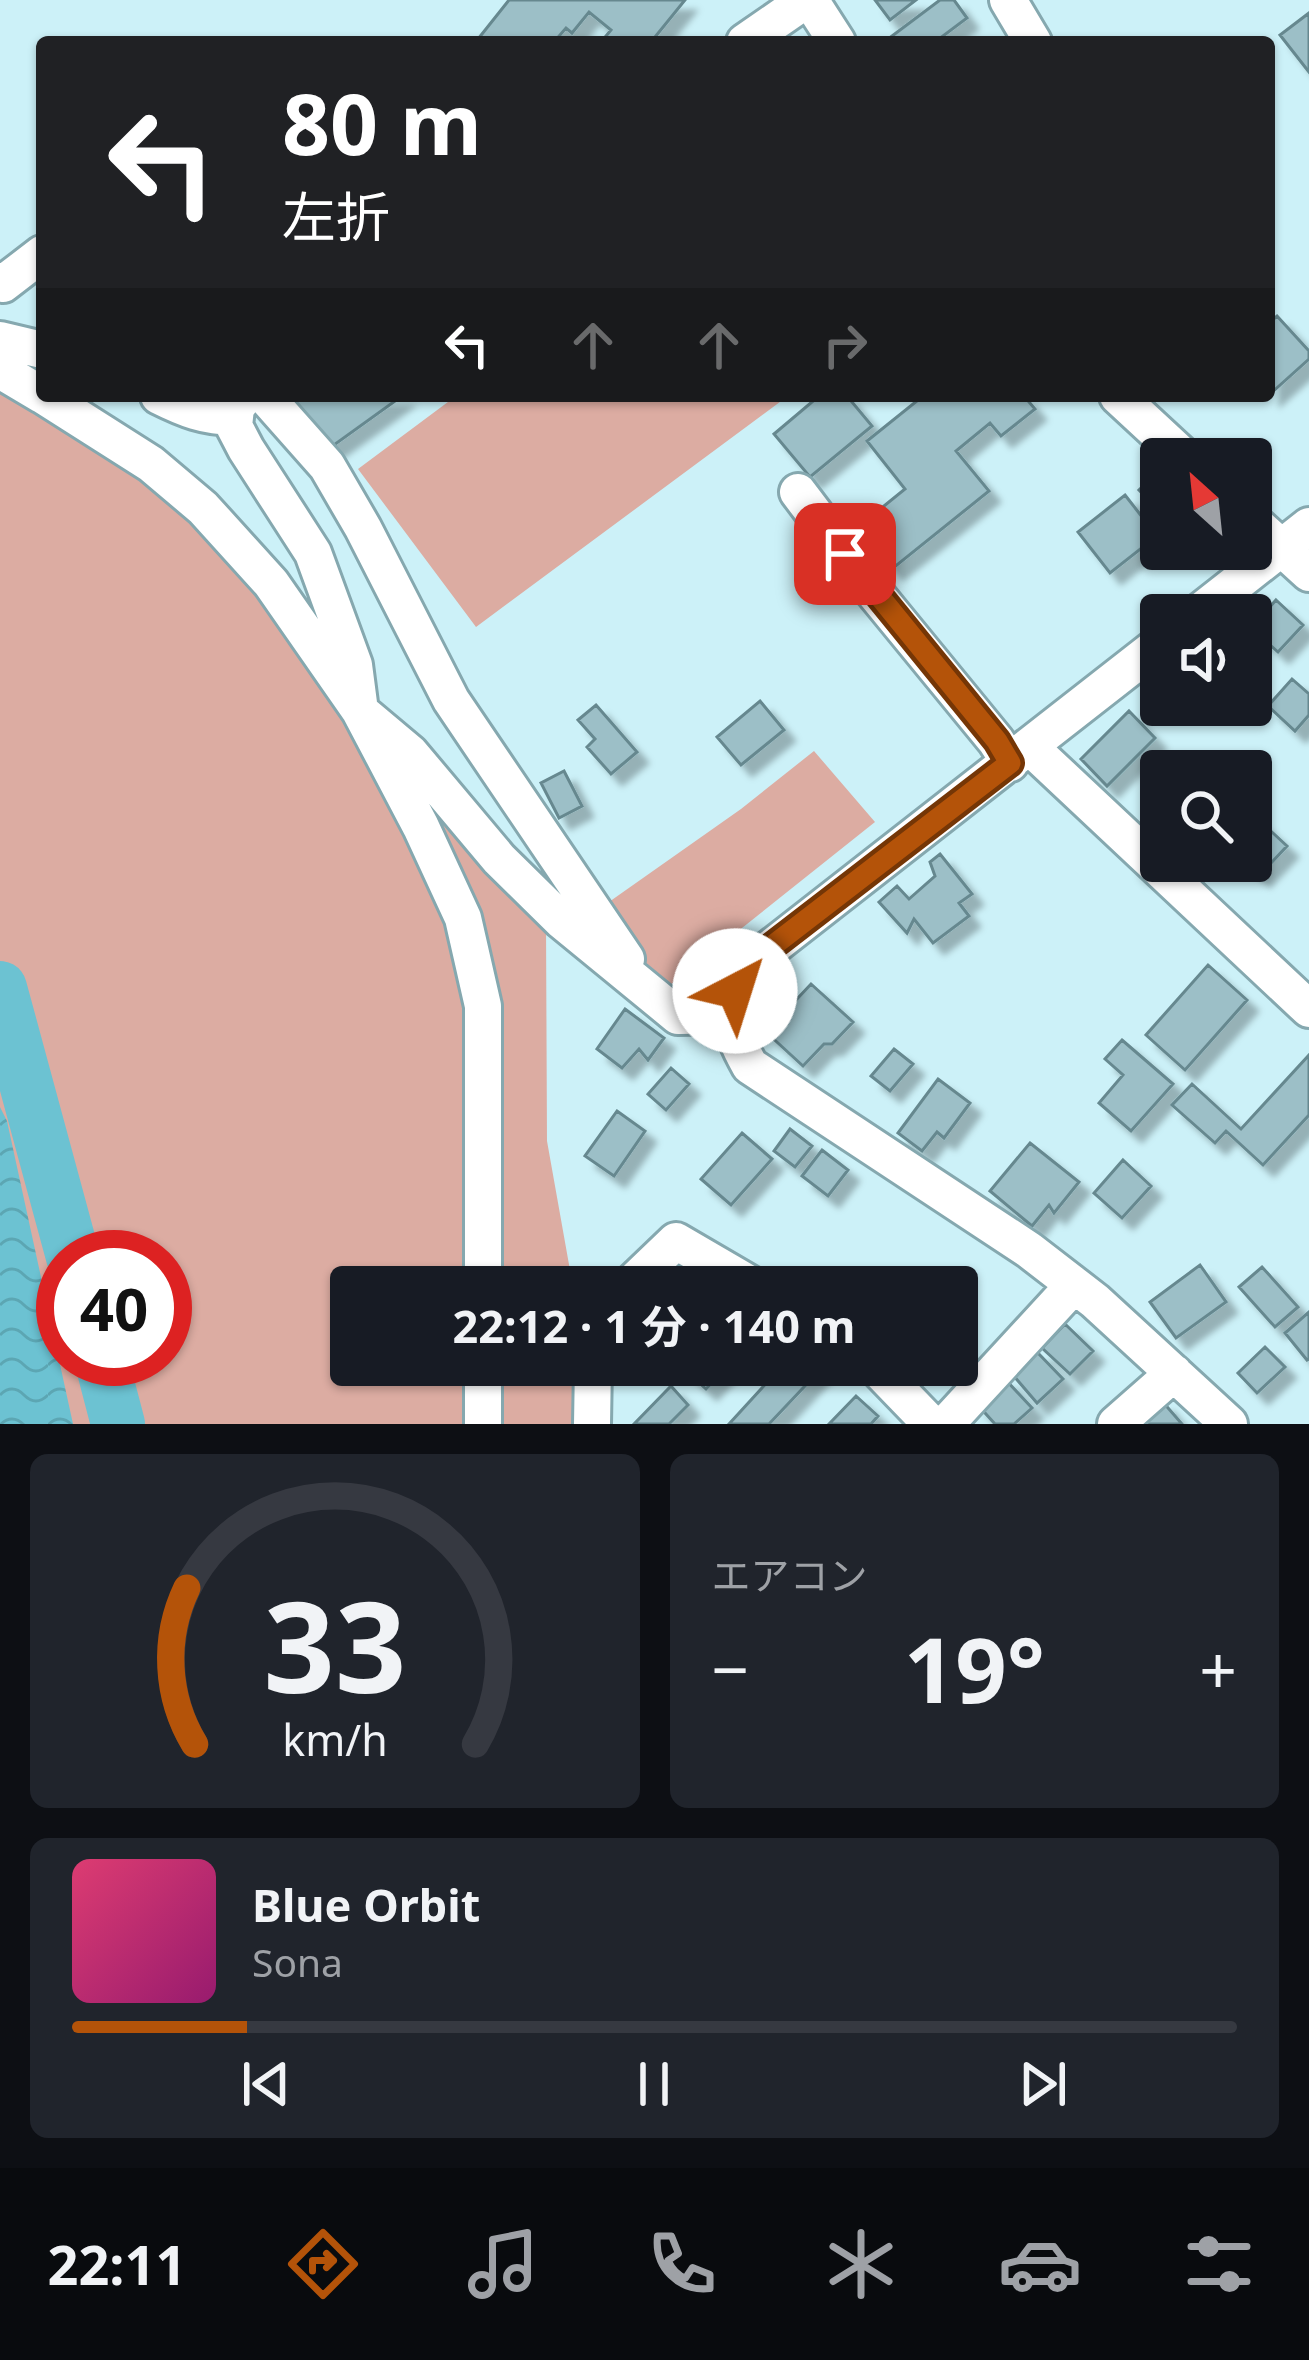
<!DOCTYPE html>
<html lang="ja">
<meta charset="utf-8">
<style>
:root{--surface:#171b24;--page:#20242c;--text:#f1f3f6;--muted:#9ea1a6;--line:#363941;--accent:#b45309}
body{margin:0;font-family:"Noto Sans","Noto Sans JP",sans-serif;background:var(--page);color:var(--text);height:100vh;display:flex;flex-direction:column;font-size:45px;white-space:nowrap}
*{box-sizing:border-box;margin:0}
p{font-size:39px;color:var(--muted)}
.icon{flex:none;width:66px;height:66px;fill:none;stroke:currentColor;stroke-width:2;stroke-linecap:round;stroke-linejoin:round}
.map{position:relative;height:1424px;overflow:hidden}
.sheet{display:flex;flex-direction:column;gap:30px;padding:30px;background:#0d0f14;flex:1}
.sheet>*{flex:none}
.hud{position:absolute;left:36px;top:36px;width:1239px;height:366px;border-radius:12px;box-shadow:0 3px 9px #0004;background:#202124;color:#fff;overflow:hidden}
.needle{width:78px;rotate:333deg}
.buttons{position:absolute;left:1140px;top:438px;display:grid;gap:24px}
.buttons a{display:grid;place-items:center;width:132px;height:132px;border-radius:12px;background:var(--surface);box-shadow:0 3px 9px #0004;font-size:60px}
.speed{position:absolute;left:36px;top:1230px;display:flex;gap:24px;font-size:60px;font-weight:700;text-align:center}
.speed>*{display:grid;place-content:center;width:156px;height:156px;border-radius:50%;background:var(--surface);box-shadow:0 3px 9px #0004;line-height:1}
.speed .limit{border:18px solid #d22;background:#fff;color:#111}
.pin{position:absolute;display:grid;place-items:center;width:102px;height:102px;color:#fff;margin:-51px;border-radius:24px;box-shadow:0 6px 18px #0006}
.me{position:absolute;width:132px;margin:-66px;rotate:40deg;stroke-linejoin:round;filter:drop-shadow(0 0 9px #0008)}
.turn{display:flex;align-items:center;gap:42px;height:252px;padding:0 48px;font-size:54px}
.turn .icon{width:156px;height:156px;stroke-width:2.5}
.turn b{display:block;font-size:84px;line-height:102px}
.lanes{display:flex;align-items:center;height:114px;padding:0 48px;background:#0003;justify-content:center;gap:60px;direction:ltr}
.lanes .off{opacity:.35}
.big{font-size:90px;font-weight:700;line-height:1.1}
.sheet .card{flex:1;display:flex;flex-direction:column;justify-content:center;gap:18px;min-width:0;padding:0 42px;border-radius:18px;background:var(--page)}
.sheet .dial{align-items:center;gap:0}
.dial svg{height:312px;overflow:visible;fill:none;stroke:var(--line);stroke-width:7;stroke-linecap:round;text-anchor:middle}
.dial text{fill:var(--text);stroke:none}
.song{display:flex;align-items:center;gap:36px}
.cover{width:144px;height:144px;border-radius:18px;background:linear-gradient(135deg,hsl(340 70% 55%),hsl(320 70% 35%))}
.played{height:12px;border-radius:6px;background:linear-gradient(90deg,var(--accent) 15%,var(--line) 15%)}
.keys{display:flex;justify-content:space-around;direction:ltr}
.heat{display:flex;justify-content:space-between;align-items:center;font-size:66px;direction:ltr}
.sheet .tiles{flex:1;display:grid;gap:30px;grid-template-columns:1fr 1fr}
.card:last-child{grid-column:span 2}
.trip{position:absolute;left:330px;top:1266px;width:648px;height:120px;border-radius:12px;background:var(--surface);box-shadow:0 3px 9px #0004;font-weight:700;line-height:120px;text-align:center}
.dock{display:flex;height:192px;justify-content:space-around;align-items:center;background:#090b0e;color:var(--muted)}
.dock .icon{width:84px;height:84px}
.dock .current{color:var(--accent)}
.dock b{font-size:54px;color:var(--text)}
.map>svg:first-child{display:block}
</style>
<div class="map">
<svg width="1309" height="1424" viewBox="0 0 1309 1424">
<defs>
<pattern id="water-waves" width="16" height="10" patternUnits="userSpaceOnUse" patternTransform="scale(3)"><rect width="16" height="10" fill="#6cc2d2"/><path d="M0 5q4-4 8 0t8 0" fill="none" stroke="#5ca6b3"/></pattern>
<filter id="shadow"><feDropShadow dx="11" dy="11" stdDeviation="3" flood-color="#0004"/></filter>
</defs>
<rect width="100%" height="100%" fill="#ccf1f8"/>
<path fill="#dcaca2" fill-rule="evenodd" d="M 0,370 L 203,508 L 546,923 L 547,1141 L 573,1287 L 351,1287 L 351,1365 L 583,1365 L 583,1424 L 0,1424 ZM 63,1257 L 165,1257 L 165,1359 L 63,1359 Z
M 456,396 L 788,396 L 476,627 L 358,469 Z
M 814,751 L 875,822 L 664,990 L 599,909 L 741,809 Z"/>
<path fill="url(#water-waves)" d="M 0,1107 L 7,1121 L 73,1424 L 0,1424 Z"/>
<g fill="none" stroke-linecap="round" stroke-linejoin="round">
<path stroke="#6cc2d2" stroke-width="54" d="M 0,988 L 73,1257
M 101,1359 L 118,1424"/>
</g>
<path fill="#9cbfc7" stroke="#66888f" stroke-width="3" filter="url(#shadow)" d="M 509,0 L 685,0 L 651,42 L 601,42 L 611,30 L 589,12 L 572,33 L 566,28 L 554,42 L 482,42 L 478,39 Z
M 875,0 L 916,0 L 890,20 Z
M 940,0 L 954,0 L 967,18 L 935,42 L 884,42 Z
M 1309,13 L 1309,72 L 1280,35 Z
M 1277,316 L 1309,351 L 1309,359 L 1269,395 L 1269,323 Z
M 289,396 L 402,396 L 327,450 Z
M 819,396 L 847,396 L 872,426 L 810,477 L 774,434 Z
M 923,396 L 1024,396 L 1035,409 L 1001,436 L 990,423 L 956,451 L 989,491 L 892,569 L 858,527 L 905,489 L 867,441 Z
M 1155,474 L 1161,480 L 1161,513 L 1139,490 Z
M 1125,495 L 1157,536 L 1110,573 L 1078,532 Z
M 1276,600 L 1303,625 L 1278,652 L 1251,628 Z
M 1292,679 L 1309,694 L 1309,715 L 1295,731 L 1268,706 Z
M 760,701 L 784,730 L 741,765 L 717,737 Z
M 596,705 L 637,752 L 611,774 L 587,747 L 595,739 L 578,720 Z
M 1129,711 L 1155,738 L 1107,786 L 1081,759 Z
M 564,771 L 582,806 L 559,818 L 541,783 Z
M 1260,821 L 1287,846 L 1259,876 L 1243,861 L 1251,861 L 1251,831 Z
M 940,854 L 972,894 L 959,903 L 969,916 L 933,943 L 914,919 L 907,933 L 879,902 L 897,886 L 909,899 L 935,876 L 930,862 Z
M 1208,965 L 1247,1000 L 1185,1070 L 1146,1035 Z
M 811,984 L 853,1022 L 832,1044 L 824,1044 L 803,1066 L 766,1032 Z
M 625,1009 L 664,1038 L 648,1060 L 639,1049 L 622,1068 L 597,1049 Z
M 1122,1040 L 1173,1084 L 1131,1131 L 1099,1103 L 1123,1075 L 1105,1059 Z
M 894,1049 L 913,1064 L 890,1091 L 871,1076 Z
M 1309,1055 L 1309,1115 L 1263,1165 L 1226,1131 L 1215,1143 L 1172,1105 L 1192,1084 L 1241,1129 Z
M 671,1068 L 689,1084 L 666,1110 L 648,1094 Z
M 938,1079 L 970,1103 L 944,1138 L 937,1132 L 922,1151 L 898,1133 Z
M 617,1111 L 645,1131 L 614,1176 L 585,1156 Z
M 790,1129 L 812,1146 L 795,1167 L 774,1151 Z
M 742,1133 L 772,1159 L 731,1205 L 701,1179 Z
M 1030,1143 L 1079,1182 L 1054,1213 L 1049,1205 L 1032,1226 L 990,1191 Z
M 822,1150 L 848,1170 L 828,1196 L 802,1176 Z
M 1123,1160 L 1151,1186 L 1122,1218 L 1094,1193 Z
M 1200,1265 L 1226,1302 L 1176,1338 L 1150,1302 Z
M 1262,1267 L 1298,1307 L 1275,1327 L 1239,1287 Z
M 1309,1312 L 1309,1359 L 1307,1360 L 1285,1333 Z
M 1065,1324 L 1093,1351 L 1070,1374 L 1042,1348 Z
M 1265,1347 L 1285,1367 L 1257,1393 L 1238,1373 Z
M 1037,1352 L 1063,1379 L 1037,1403 L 1013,1375 Z
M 692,1365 L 729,1365 L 706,1389 L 686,1371 Z
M 783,1365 L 817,1365 L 821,1369 L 769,1424 L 729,1424 Z
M 1004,1378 L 1032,1408 L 1014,1424 L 995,1424 L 976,1403 Z
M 671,1386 L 688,1405 L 669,1424 L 634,1424 Z
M 856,1396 L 878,1416 L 871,1424 L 829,1424 Z
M 1162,1401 L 1182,1424 L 1135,1424 Z"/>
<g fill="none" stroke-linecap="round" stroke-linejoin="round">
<defs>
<path id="minor" d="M 810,0 L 837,42
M 1008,0 L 1033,42
M 745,42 L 806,0
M 0,281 L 3,284 L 42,254
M 0,340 L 42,350
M 0,370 L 42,395
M 44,396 L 151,464 L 203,508 L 271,583 L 360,711 L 421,827 L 463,918 L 483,1006 L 483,1287
M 159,396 C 185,409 205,417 235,417
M 245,396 L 236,408 L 234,426 L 246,449 L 313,553 L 354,665 L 360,711 L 410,753 L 499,859 L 561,920 L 678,1016 L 730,1015
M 265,396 L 327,466 L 363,528 L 451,700 L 626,959
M 1118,396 L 1186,459
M 798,492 L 869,586 L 996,741 L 1010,763
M 1251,520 L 1309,573
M 1196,615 L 1309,526
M 1161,643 L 749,965 C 727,1006 726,1024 750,1066 L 1029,1250 L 1095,1301 L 1229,1424
M 1030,747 L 1309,1009
M 628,1287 L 676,1241 L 755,1287
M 874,1365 L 931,1424
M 483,1424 L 483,1365
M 592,1424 L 593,1365
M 946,1424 L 1074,1285
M 1116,1424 L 1174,1373"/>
</defs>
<use href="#minor" stroke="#85a8af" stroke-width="42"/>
<use href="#minor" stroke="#fff" stroke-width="36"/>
</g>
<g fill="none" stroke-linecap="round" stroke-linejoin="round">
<defs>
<path id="route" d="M 735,991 L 749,964 L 1010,763 L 997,741 L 845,554"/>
</defs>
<use href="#route" stroke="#753606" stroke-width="30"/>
<use href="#route" stroke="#b45309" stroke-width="21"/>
</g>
</svg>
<div class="buttons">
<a><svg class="needle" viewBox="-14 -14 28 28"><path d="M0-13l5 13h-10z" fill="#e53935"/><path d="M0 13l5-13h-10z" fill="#9ea1a6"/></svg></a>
<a><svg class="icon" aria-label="sound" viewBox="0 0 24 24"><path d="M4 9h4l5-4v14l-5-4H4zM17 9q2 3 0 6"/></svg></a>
<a><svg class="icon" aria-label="search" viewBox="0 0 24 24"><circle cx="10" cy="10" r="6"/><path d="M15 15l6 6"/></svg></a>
</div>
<div class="speed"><div class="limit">40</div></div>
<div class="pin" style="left:845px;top:554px;background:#d93025"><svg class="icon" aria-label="arrive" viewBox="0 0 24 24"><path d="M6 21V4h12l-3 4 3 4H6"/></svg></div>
<svg class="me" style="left:735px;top:991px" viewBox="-20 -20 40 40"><circle r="19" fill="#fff"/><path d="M0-13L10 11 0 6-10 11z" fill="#b45309"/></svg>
<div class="trip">22:12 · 1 分 · 140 m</div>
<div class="hud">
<div class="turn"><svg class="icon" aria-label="left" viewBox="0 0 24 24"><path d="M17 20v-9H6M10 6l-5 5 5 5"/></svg><div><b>80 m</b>左折</div></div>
<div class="lanes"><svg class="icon" aria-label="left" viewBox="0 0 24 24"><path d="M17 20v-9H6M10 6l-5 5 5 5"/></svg><svg class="icon off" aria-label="ahead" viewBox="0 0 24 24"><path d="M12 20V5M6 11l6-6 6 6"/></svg><svg class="icon off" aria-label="ahead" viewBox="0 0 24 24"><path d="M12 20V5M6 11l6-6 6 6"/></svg><svg class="icon off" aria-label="right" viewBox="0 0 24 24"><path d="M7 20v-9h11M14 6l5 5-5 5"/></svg></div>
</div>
</div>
<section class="sheet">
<div class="tiles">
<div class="card dial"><svg viewBox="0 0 100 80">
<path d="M14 69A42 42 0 1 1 86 69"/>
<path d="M14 69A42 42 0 0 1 12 29" stroke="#b45309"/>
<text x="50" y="56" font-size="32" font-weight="700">33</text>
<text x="50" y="72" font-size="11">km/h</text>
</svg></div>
<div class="card"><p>エアコン</p>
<div class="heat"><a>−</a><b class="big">19°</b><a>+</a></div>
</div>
<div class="card">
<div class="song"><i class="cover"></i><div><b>Blue Orbit</b><p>Sona</p></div></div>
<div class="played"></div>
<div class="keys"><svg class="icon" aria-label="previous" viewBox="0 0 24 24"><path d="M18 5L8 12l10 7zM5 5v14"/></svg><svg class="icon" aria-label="pause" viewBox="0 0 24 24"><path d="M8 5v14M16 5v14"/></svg><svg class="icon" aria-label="next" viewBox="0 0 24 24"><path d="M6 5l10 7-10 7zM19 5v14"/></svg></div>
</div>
</div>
</section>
<nav class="dock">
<b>22:11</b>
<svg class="icon current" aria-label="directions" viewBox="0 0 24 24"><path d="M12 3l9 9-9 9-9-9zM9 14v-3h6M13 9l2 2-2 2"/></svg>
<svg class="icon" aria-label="music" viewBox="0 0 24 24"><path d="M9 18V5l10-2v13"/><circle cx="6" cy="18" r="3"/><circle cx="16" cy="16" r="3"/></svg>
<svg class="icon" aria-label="phone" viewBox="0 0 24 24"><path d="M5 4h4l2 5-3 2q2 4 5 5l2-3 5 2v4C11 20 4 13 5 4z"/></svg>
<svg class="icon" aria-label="climate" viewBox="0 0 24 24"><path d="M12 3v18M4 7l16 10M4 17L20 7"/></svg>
<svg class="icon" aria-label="car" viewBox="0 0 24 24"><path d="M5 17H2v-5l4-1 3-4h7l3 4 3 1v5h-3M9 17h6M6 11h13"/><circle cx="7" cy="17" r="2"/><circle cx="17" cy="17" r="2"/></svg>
<svg class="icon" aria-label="filters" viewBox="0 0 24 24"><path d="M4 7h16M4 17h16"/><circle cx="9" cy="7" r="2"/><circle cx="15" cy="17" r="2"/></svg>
</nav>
